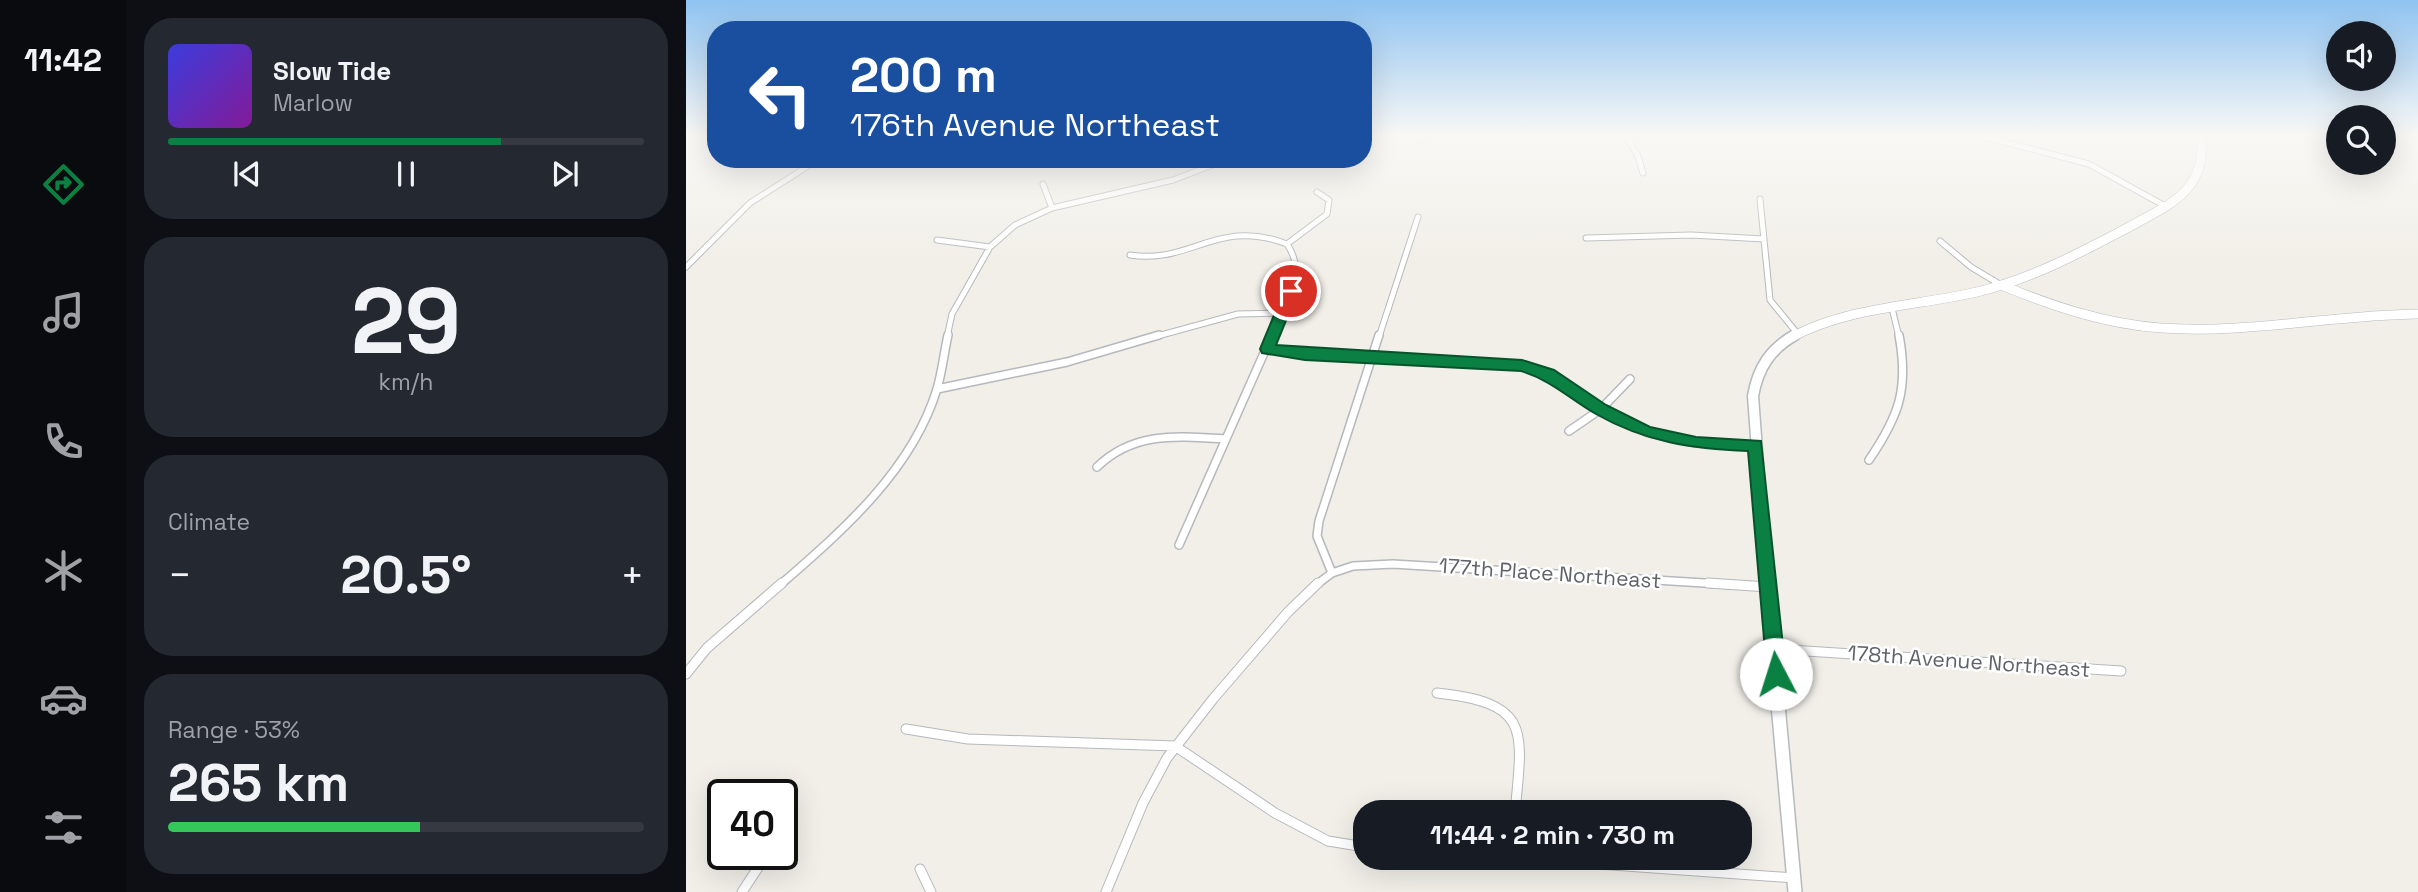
<!DOCTYPE html>
<meta charset="utf-8">
<style>
:root{--surface:#171b24;--page:#242831;--text:#f1f3f6;--muted:#9ea1a6;--line:#363941;--accent:#0b8043}
body{margin:0;font-family:"Space Grotesk",sans-serif;background:var(--page);color:var(--text);height:100vh;display:flex;flex-direction:column;font-size:26px;white-space:nowrap}
*{box-sizing:border-box;margin:0}
p{font-size:23px;color:var(--muted)}
.icon{flex:none;width:38px;height:38px;fill:none;stroke:currentColor;stroke-width:2;stroke-linecap:round;stroke-linejoin:round}
.map{position:relative;flex:1;overflow:hidden}
.side{display:flex;flex-direction:column;gap:18px;padding:18px;background:#0d0f14;width:560px}
.side>*{flex:none}
.hud{position:absolute;left:21px;top:21px;width:665px;height:147px;border-radius:28px;box-shadow:0 7px 28px #0002;background:#1a4fa0;color:#fff;overflow:hidden}
.buttons{position:absolute;left:1640px;top:21px;display:grid;gap:14px}
.buttons a{display:grid;place-items:center;width:70px;height:70px;border-radius:50%;background:var(--surface);box-shadow:0 7px 28px #0002;font-size:35px}
.speed{position:absolute;left:21px;top:779px;display:flex;gap:14px;font-size:35px;font-weight:700;text-align:center}
.speed>*{display:grid;place-content:center;width:91px;height:91px;border-radius:50%;background:var(--surface);box-shadow:0 7px 28px #0002;line-height:1}
.speed .limit{border:4px solid #111;border-radius:10px;background:#fff;color:#111}
.pin{position:absolute;display:grid;place-items:center;width:60px;height:60px;color:#fff;margin:-30px;border:4px solid #fff;border-radius:50%;box-shadow:0 2px 7px #0007}
.me{position:absolute;width:77px;margin:-38px;rotate:355deg;stroke-linejoin:round;filter:drop-shadow(0 0 5px #0008)}
.turn{display:flex;align-items:center;gap:24px;height:147px;padding:0 28px;font-size:32px}
.turn .icon{width:91px;height:91px;stroke-width:2.5}
.turn b{display:block;font-size:49px;line-height:60px}
.big{font-size:52px;font-weight:600;line-height:1.1}
.side .tile{flex:1;display:flex;flex-direction:column;justify-content:center;gap:10px;min-width:0;padding:0 24px;border-radius:28px;background:var(--page)}
.side .dial{align-items:center;gap:0}
.dial b{font-size:91px;line-height:1}
.song{display:flex;align-items:center;gap:21px}
.cover{width:84px;height:84px;border-radius:10px;background:linear-gradient(135deg,hsl(240 70% 55%),hsl(290 70% 35%))}
.played{height:7px;border-radius:4px;background:linear-gradient(90deg,var(--accent) 70%,var(--line) 70%)}
.keys{display:flex;justify-content:space-around;direction:ltr}
.heat{display:flex;justify-content:space-between;align-items:center;font-size:38px;direction:ltr}
.charge{height:10px;border-radius:5px;background:linear-gradient(90deg,#34c759 53%,var(--line) 0)}
.trip{position:absolute;left:667px;top:800px;width:399px;height:70px;border-radius:28px;background:var(--surface);box-shadow:0 7px 28px #0002;font-weight:600;line-height:70px;text-align:center}
main{display:flex;flex:1;min-height:0}
.dock{display:flex;flex-direction:column;width:126px;justify-content:space-around;align-items:center;background:#090b0e;color:var(--muted)}
.dock .icon{width:49px;height:49px}
.dock .selected{color:var(--accent)}
.dock b{font-size:32px;color:var(--text)}
.map>svg:first-child{display:block}
</style>
<main>
<nav class="dock">
<b>11:42</b>
<svg class="icon selected" aria-label="directions" viewBox="0 0 24 24"><path d="M12 3l9 9-9 9-9-9zM9 14v-3h6M13 9l2 2-2 2"/></svg>
<svg class="icon" aria-label="music" viewBox="0 0 24 24"><path d="M9 18V5l10-2v13"/><circle cx="6" cy="18" r="3"/><circle cx="16" cy="16" r="3"/></svg>
<svg class="icon" aria-label="phone" viewBox="0 0 24 24"><path d="M5 4h4l2 5-3 2q2 4 5 5l2-3 5 2v4C11 20 4 13 5 4z"/></svg>
<svg class="icon" aria-label="climate" viewBox="0 0 24 24"><path d="M12 3v18M4 7l16 10M4 17L20 7"/></svg>
<svg class="icon" aria-label="car" viewBox="0 0 24 24"><path d="M5 17H2v-5l4-1 3-4h7l3 4 3 1v5h-3M9 17h6M6 11h13"/><circle cx="7" cy="17" r="2"/><circle cx="17" cy="17" r="2"/></svg>
<svg class="icon" aria-label="filters" viewBox="0 0 24 24"><path d="M4 7h16M4 17h16"/><circle cx="9" cy="7" r="2"/><circle cx="15" cy="17" r="2"/></svg>
</nav>
<section class="side">
<div class="tile">
<div class="song"><i class="cover"></i><div><b>Slow Tide</b><p>Marlow</p></div></div>
<div class="played"></div>
<div class="keys"><svg class="icon" aria-label="previous" viewBox="0 0 24 24"><path d="M18 5L8 12l10 7zM5 5v14"/></svg><svg class="icon" aria-label="pause" viewBox="0 0 24 24"><path d="M8 5v14M16 5v14"/></svg><svg class="icon" aria-label="next" viewBox="0 0 24 24"><path d="M6 5l10 7-10 7zM19 5v14"/></svg></div>
</div>
<div class="tile dial"><b>29</b><p>km/h</p></div>
<div class="tile"><p>Climate</p>
<div class="heat"><a>−</a><b class="big">20.5°</b><a>+</a></div>
</div>
<div class="tile"><p>Range · 53%</p><b class="big">265 km</b><div class="charge"></div></div>
</section>
<div class="map">
<svg width="1732" height="892" viewBox="0 0 1732 892">
<rect width="100%" height="100%" fill="#f1efe8"/>
<g fill="none" stroke-linecap="round" stroke-linejoin="round">
<defs>
<path id="street-far2" d="M 940,136 L 952,156 L 957,173
M 1295,136 L 1403,164 L 1479,206
M 735,139 L 741,136
M 357,184 L 366,208
M 1074,199 L 1084,300 L 1111,333
M 900,238 L 1005,235 L 1078,239
M 251,240 L 304,247
M 1254,241 L 1285,267 L 1315,285
M 444,255 C 504,265 532,217 601,244
M 0,267 L 64,203 L 133,159
M 1206,308 L 1213,337
M 261,337 L 266,314 L 304,247 L 329,225 L 366,208 L 487,180 L 542,159
M 468,337 L 552,314 L 596,313
M 585,337 C 600,304 623,277 601,244 L 641,214 L 643,200 L 631,192
M 693,337 L 732,217"/>
<path id="street-far1" d="M 581,349 L 684,358 L 836,365 L 863,374 L 915,409 L 960,432 L 1010,443 L 1069,445
M 251,389 L 381,362 L 473,335
M 883,431 L 915,409 L 944,379
M 1183,460 C 1213,416 1223,389 1213,335
M 411,467 C 448,431 492,436 540,439
M 493,545 L 586,335
M 646,573 L 667,566 L 707,564 L 1051,585
M 94,585 C 156,531 226,471 251,389 C 256,372 258,353 262,335
M 630,585 L 646,573 L 631,536 L 633,521 L 693,335"/>
<path id="street" d="M 1022,583 L 1082,587
M 1088,649 L 1435,671
M 0,674 L 21,648 L 96,583
M 751,693 C 845,703 837,729 829,812
M 220,729 L 282,739 L 489,746 L 589,813 L 642,841 L 679,847
M 96,830 L 101,823
M 829,858 L 1108,878
M 234,869 L 245,892
M 56,892 L 81,854
M 420,892 L 457,803 L 481,758 L 527,699 L 602,612 L 632,583"/>
<path id="secondary-far2" d="M 1315,285 C 1366,306 1419,324 1475,328 C 1561,334 1646,315 1732,314
M 1106,337 C 1162,307 1230,306 1291,292 C 1345,279 1394,253 1443,227 C 1486,203 1519,192 1516,136"/>
<path id="secondary-far1" d="M 1081,585 L 1067,396 C 1072,368 1084,349 1109,335"/>
<path id="secondary" d="M 1081,583 L 1109,892"/>
</defs>
<use href="#street-far2" stroke="#b5b8bc" stroke-width="7"/>
<use href="#street-far1" stroke="#b5b8bc" stroke-width="10"/>
<use href="#street" stroke="#b5b8bc" stroke-width="11"/>
<use href="#secondary-far2" stroke="#b6babf" stroke-width="10"/>
<use href="#secondary-far1" stroke="#b6babf" stroke-width="13"/>
<use href="#secondary" stroke="#b6babf" stroke-width="16"/>
<use href="#street-far2" stroke="#fff" stroke-width="5"/>
<use href="#street-far1" stroke="#fff" stroke-width="7"/>
<use href="#street" stroke="#fff" stroke-width="9"/>
<use href="#secondary-far2" stroke="#fff" stroke-width="9"/>
<use href="#secondary-far1" stroke="#fff" stroke-width="10"/>
<use href="#secondary" stroke="#fff" stroke-width="13"/>
</g>
<linearGradient id="sky" x2="0" y2="1"><stop stop-color="#8fc3f1"/><stop offset="0.52" stop-color="#f9f8f5"/><stop offset="1" stop-color="#f9f8f5" stop-opacity="0"/></linearGradient>
<rect width="1732" height="261" fill="url(#sky)"/>
<path fill="#0b8043" stroke="#07532c" stroke-width="2" d="M 605,287 L 612,291 L 590,345 L 836,360 L 868,370 L 920,405 L 964,427 L 1010,437 L 1075,441 L 1100,674 L 1097,680 L 1090,683 L 1083,680 L 1081,674 L 1062,451 C 1007,449 959,442 910,414 C 884,399 865,380 835,371 L 619,360 L 576,353 L 574,349 L 598,291 Z"/>
<g text-anchor="middle" dominant-baseline="central" stroke-width="5" stroke-linejoin="round" paint-order="stroke">
<g font-size="21" fill="#5f6368" stroke="#fff">
<text transform="translate(864 573) rotate(4)">177th Place Northeast</text>
<text transform="translate(1283 661) rotate(4)">178th Avenue Northeast</text>
</g>
</g>
</svg>
<div class="buttons">
<a><svg class="icon" aria-label="sound" viewBox="0 0 24 24"><path d="M4 9h4l5-4v14l-5-4H4zM17 9q2 3 0 6"/></svg></a>
<a><svg class="icon" aria-label="search" viewBox="0 0 24 24"><circle cx="10" cy="10" r="6"/><path d="M15 15l6 6"/></svg></a>
</div>
<div class="speed"><div class="limit">40</div></div>
<div class="pin" style="left:605px;top:291px;background:#d93025"><svg class="icon" aria-label="arrive" viewBox="0 0 24 24"><path d="M6 21V4h12l-3 4 3 4H6"/></svg></div>
<svg class="me" style="left:1090px;top:674px" viewBox="-20 -20 40 40"><circle r="19" fill="#fff"/><path d="M0-13L10 11 0 6-10 11z" fill="#0b8043"/></svg>
<div class="trip">11:44 · 2 min · 730 m</div>
<div class="hud">
<div class="turn"><svg class="icon" aria-label="left" viewBox="0 0 24 24"><path d="M17 20v-9H6M10 6l-5 5 5 5"/></svg><div><b>200 m</b>176th Avenue Northeast</div></div>
</div>
</div>
</main>
